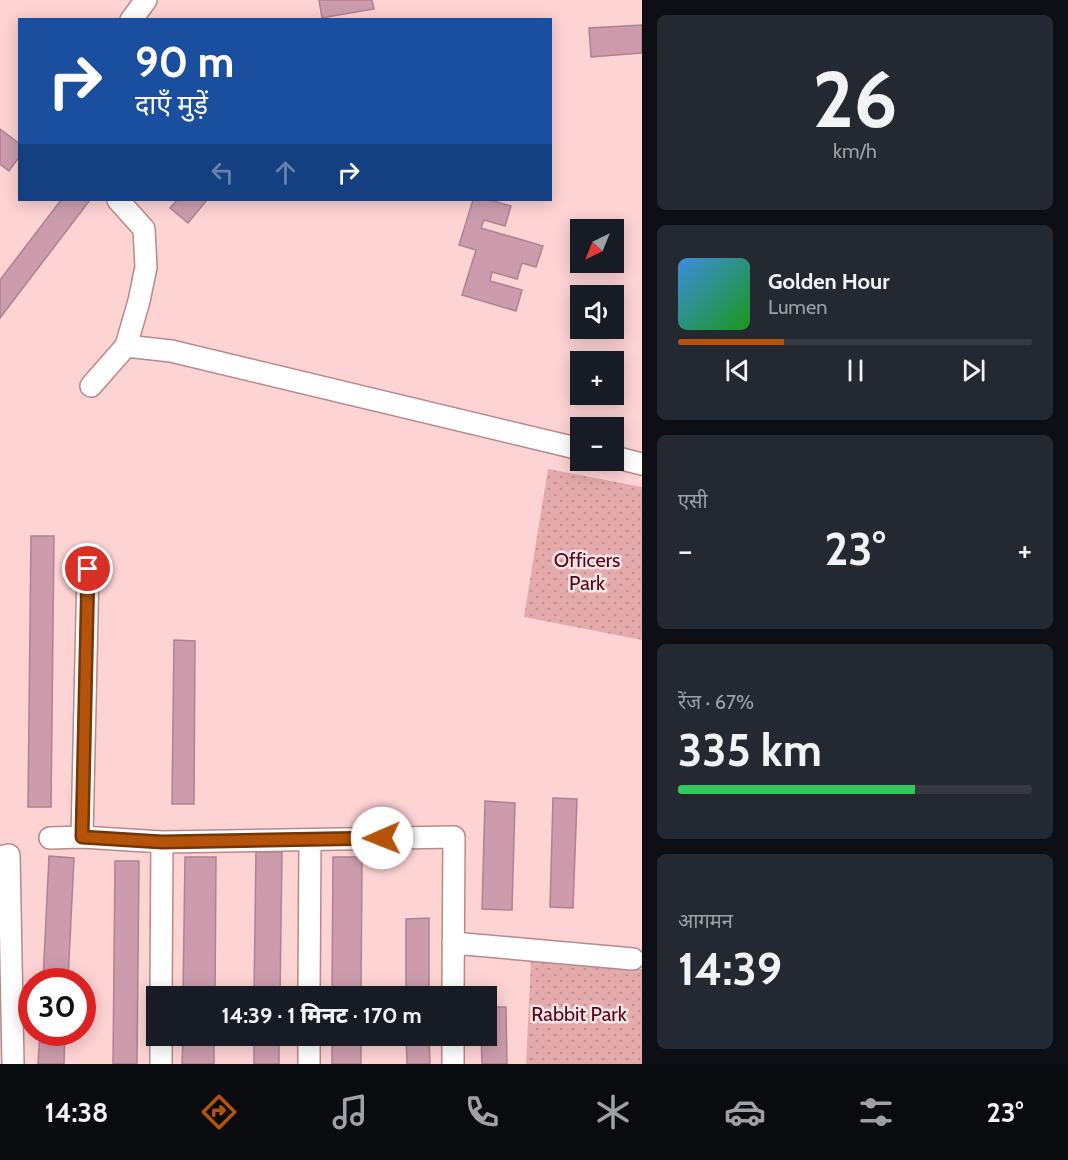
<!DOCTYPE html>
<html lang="hi">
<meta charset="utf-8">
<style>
:root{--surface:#171b24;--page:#242831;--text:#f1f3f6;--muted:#9ea1a6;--line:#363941;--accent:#b45309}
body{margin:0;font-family:Cabin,"Noto Sans Devanagari",sans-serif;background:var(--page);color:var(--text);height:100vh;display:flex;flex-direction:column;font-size:22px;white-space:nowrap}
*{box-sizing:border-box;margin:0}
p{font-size:20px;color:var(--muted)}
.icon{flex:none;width:33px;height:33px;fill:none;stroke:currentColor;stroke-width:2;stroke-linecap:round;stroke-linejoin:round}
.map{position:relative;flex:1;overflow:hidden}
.sheet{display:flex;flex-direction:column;gap:15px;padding:15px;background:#0d0f14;width:426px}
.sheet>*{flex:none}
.guide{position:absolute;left:18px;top:18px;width:534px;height:183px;border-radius:0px;box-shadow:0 3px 15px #0003;background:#1a4fa0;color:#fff;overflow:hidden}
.needle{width:39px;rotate:223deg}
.controls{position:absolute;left:570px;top:219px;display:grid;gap:12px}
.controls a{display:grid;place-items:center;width:54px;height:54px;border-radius:0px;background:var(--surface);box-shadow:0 3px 15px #0003;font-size:30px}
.speed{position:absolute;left:18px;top:968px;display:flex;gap:12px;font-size:30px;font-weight:700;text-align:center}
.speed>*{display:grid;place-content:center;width:78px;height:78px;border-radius:50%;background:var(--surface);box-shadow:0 3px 15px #0003;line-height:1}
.speed .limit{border:9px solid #d22;background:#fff;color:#111}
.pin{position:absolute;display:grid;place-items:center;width:51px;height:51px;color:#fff;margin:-26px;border:3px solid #fff;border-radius:50%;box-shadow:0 2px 6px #0007}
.me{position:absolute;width:66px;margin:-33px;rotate:269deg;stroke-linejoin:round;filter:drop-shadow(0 0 4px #0008)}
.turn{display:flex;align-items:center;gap:21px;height:126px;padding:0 18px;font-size:27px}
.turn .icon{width:78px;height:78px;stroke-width:2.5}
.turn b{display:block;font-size:42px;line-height:51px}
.lanes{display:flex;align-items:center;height:57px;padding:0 18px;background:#0003;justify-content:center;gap:30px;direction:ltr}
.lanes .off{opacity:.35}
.big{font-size:45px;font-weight:800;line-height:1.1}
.sheet .widget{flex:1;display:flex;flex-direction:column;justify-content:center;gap:9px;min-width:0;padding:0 21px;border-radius:9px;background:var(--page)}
.sheet .dial{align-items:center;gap:0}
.dial b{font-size:78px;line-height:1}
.song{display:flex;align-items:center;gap:18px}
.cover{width:72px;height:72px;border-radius:9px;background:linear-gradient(135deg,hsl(210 70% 55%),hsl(120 70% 35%))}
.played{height:6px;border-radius:3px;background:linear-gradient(90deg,var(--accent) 30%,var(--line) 30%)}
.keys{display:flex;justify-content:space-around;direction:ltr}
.heat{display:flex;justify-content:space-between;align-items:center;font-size:33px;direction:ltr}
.charge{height:9px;border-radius:4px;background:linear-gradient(90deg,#34c759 67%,var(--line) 0)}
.trip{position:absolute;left:146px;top:986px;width:351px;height:60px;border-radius:0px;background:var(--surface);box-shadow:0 3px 15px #0003;font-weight:800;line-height:60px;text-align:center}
.tab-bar{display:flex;height:96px;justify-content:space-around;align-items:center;background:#090b0e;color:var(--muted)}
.tab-bar .icon{width:42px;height:42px}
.tab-bar .selected{color:var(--accent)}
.tab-bar b{font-size:27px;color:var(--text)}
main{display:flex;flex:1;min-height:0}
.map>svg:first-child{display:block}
</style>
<main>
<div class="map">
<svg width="642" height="1064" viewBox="0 0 642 1064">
<defs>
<pattern id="grass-dots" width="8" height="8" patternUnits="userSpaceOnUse" patternTransform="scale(1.5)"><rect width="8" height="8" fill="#e4aaac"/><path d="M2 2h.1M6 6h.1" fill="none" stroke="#c39193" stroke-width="1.8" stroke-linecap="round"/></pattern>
</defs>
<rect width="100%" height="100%" fill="#fdd3d4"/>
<path fill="url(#grass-dots)" d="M 548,469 L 642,487 L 642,640 L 524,617 Z
M 531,960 L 642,969 L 642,1064 L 526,1064 Z"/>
<path fill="#cc9cad" stroke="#af8191" stroke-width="1.5" d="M 319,0 L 372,0 L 374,9 L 322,18 Z
M 642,25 L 642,53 L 591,57 L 589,28 Z
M 0,129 L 20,144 L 20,156 L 9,171 L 0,164 Z
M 61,200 L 90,200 L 0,318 L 0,280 Z
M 177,200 L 207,200 L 188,223 L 170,208 Z
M 473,200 L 490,200 L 511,206 L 505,226 L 484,220 L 481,228 L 543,246 L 536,267 L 522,263 L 517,279 L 492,272 L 490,281 L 522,290 L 516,311 L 462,295 L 476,250 L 459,245 Z
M 31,536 L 54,536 L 51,807 L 28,807 Z
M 174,640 L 195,641 L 194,804 L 172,804 Z
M 553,798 L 577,799 L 573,908 L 550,907 Z
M 485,801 L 515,803 L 512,910 L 482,909 Z
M 256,852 L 282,852 L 280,996 L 254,996 Z
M 49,856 L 74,858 L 68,981 L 43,981 Z
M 185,857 L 216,857 L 215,996 L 183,996 Z
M 333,857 L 362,857 L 361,996 L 332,996 Z
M 115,861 L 139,861 L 137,1064 L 113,1064 Z
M 429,918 L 429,996 L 406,996 L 406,919 Z
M 486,1007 L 506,1007 L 507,1064 L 482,1064 L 481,1035 L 486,1035 Z
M 40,1032 L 65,1032 L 64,1064 L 38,1064 Z
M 183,1035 L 214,1035 L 214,1064 L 182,1064 Z
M 254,1035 L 279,1035 L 279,1064 L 254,1064 Z
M 332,1035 L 361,1035 L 361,1064 L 332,1064 Z
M 406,1035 L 429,1035 L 430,1064 L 407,1064 Z"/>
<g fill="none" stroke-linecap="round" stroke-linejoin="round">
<defs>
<path id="street" d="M 131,20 L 146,0
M 118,200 L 144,229 L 146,267 L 139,301 L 126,346
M 91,386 L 126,346 L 171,351 L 580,449
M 614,457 L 642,464
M 82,837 L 88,569
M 50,838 L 82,837 L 162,842 L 454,837 L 453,996
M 0,857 L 9,855 L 13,1064
M 453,943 L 633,959
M 161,996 L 162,842
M 309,996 L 310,840
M 161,1064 L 161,1035
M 309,1064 L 309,1035
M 453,1064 L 453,1035"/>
</defs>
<use href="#street" stroke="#b9888a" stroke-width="24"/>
<use href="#street" stroke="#fff" stroke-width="21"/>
</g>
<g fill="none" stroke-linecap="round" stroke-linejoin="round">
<defs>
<path id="route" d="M 88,569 L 82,837 L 162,842 L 382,838"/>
</defs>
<use href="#route" stroke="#753606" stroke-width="15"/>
<use href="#route" stroke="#b45309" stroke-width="10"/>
</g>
<g text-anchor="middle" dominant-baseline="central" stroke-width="5" stroke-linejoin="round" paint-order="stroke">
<g font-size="20" fill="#590519" stroke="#fce6e6">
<text x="587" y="560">Officers<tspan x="587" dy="23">Park</tspan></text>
<text x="579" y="1014">Rabbit Park</text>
</g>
</g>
</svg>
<div class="controls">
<a><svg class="needle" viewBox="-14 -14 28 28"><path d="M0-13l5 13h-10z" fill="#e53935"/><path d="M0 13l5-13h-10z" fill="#9ea1a6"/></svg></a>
<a><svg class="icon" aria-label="sound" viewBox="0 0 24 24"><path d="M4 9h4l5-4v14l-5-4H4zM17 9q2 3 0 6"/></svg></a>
<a>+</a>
<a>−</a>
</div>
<div class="speed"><div class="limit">30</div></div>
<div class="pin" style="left:88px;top:569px;background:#d93025"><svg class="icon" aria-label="arrive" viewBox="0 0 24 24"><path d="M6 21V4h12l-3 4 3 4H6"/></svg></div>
<svg class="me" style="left:382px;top:838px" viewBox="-20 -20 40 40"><circle r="19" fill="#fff"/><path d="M0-13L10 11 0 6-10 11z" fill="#b45309"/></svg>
<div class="trip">14:39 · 1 मिनट · 170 m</div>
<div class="guide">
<div class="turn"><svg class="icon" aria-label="right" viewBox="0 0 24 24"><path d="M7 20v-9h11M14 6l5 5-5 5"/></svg><div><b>90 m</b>दाएँ मुड़ें</div></div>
<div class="lanes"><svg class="icon off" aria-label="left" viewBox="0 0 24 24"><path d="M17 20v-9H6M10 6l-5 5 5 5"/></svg><svg class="icon off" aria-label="ahead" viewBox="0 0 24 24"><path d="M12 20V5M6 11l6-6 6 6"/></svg><svg class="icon" aria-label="right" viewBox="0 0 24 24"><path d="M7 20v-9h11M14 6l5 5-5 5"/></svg></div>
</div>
</div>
<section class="sheet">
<div class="widget dial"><b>26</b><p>km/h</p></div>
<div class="widget">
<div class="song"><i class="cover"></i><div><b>Golden Hour</b><p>Lumen</p></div></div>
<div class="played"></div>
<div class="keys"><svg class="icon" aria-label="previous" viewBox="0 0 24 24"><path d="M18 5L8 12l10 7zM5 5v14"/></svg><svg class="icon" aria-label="pause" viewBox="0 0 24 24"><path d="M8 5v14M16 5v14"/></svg><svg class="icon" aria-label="next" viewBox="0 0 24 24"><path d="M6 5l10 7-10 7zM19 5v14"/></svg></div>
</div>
<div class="widget"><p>एसी</p>
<div class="heat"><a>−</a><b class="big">23°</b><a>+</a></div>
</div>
<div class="widget"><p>रेंज · 67%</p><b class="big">335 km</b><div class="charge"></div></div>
<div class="widget"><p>आगमन</p><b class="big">14:39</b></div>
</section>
</main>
<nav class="tab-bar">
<b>14:38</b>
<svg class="icon selected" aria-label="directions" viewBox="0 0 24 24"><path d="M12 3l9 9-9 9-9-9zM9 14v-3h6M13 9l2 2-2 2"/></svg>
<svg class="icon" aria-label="music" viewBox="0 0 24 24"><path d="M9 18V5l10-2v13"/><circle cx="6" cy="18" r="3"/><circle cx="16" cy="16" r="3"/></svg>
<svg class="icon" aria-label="phone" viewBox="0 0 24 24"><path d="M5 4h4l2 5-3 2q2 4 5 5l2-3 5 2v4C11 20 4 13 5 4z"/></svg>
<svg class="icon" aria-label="climate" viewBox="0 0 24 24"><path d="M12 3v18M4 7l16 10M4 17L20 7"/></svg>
<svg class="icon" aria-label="car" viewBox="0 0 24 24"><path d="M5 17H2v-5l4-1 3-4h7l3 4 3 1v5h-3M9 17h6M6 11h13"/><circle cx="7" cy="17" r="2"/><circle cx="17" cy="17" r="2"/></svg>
<svg class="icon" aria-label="filters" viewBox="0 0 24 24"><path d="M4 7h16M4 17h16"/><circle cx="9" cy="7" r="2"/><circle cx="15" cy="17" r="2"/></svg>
<b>23°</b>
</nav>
